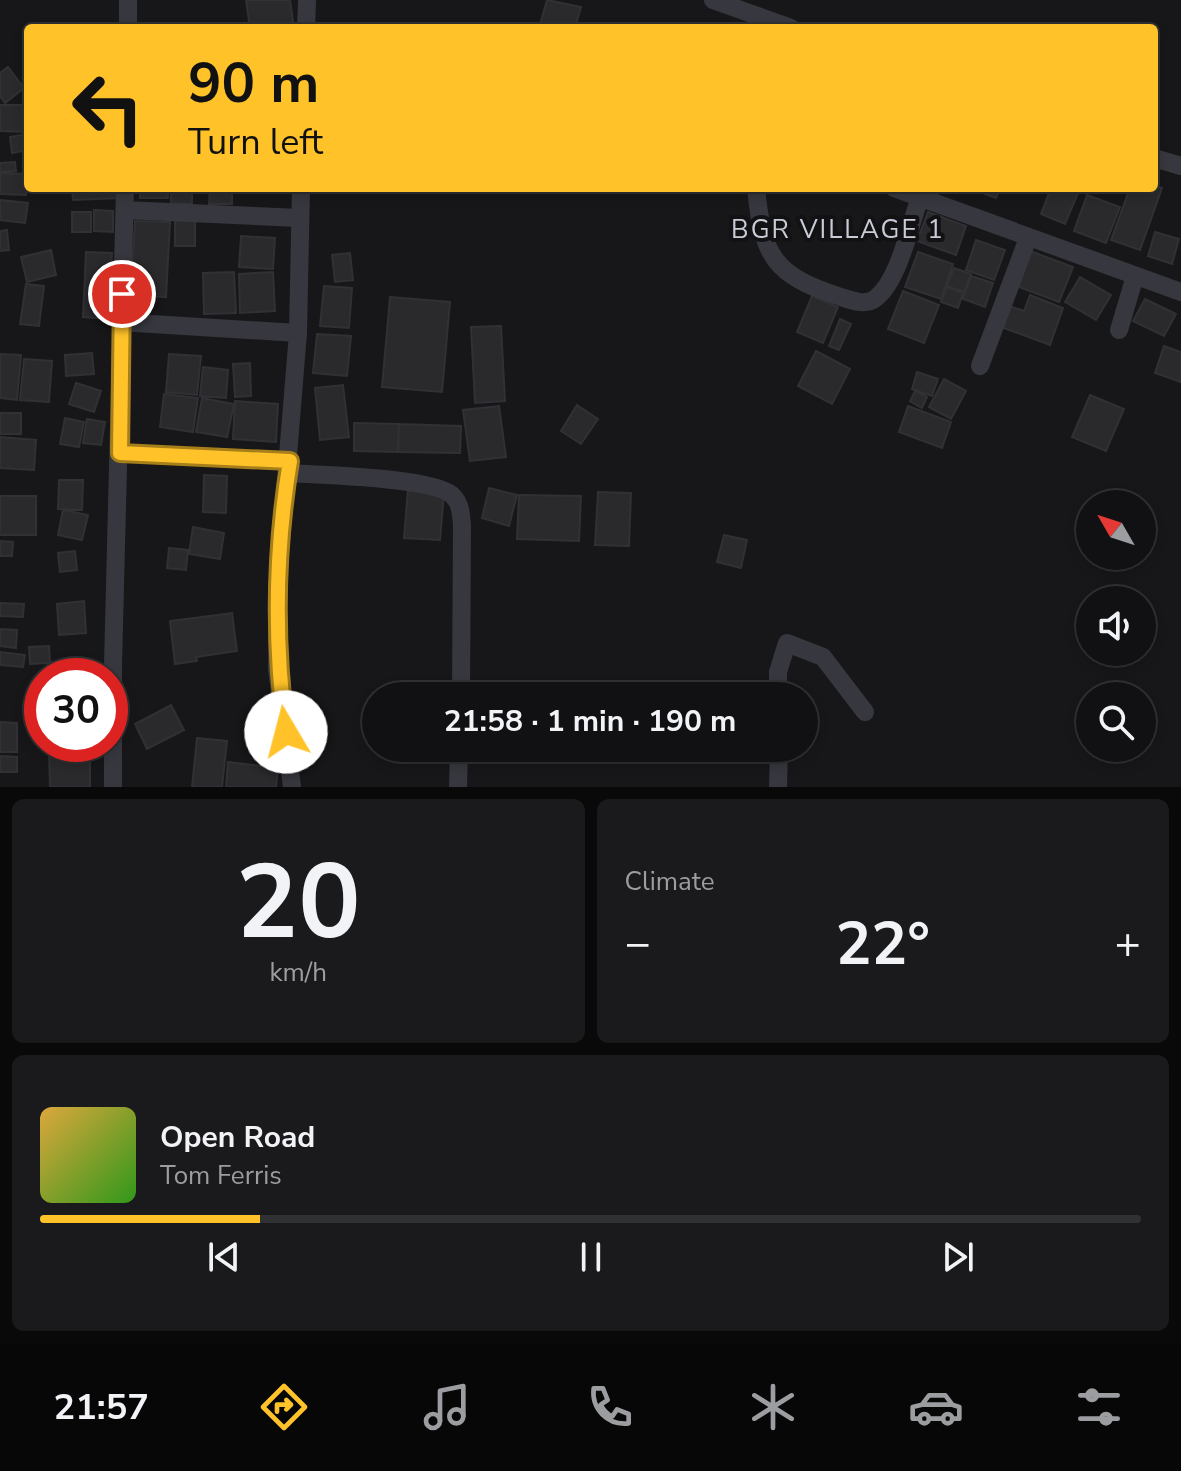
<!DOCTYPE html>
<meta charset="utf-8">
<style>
:root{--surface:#111113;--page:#1a1a1c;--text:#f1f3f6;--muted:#9c9da0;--line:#303133;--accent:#ffc329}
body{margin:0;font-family:"Nunito Sans",sans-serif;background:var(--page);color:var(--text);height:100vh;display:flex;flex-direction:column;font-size:30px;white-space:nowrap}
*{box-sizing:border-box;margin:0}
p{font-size:26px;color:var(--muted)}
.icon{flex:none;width:44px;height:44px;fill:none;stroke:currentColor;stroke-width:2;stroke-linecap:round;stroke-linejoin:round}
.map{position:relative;height:787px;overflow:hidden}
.sheet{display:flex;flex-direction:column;gap:12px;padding:12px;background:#09090a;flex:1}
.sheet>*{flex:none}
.hud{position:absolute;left:24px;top:24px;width:1134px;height:168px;border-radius:8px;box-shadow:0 4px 12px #0003,0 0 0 2px var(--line);background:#ffc329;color:#111;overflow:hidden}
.needle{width:52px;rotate:309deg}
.controls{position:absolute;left:1076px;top:490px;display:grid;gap:16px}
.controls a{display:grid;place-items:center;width:80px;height:80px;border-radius:50%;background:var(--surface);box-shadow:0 4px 12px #0003,0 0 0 2px var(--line);font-size:40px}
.speed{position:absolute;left:24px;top:658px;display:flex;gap:16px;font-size:40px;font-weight:700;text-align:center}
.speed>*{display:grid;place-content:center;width:104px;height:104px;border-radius:50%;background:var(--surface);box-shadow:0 4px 12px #0003,0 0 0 2px var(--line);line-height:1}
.speed .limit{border:12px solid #d22;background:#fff;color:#111}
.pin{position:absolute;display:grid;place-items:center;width:68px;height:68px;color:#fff;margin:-34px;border:4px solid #fff;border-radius:50%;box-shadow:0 2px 8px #0007}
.me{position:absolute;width:88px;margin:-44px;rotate:352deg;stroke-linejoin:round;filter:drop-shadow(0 0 6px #0008)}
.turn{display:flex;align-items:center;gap:28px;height:168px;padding:0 32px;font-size:36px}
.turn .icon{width:104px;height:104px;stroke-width:2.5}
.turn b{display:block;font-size:56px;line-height:68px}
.big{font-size:60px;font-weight:700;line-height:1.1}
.sheet .widget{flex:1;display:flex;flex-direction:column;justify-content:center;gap:12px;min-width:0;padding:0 28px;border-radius:12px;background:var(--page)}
.sheet .dial{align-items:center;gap:0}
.dial b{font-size:104px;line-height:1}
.song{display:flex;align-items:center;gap:24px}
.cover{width:96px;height:96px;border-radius:12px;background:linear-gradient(135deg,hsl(40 70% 55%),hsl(110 70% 35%))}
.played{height:8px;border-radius:4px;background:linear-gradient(90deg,var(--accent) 20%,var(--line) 20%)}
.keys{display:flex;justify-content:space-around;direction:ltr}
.heat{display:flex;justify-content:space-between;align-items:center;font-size:44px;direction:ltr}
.sheet .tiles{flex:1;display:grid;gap:12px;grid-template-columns:1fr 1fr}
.widget:last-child{grid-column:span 2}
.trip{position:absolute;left:362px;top:682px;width:456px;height:80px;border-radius:40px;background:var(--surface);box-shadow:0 4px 12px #0003,0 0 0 2px var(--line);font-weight:700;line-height:80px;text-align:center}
.tab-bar{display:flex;height:128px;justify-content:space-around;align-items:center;background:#070708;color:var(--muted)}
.tab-bar .icon{width:56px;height:56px}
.tab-bar .selected{color:var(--accent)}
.tab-bar b{font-size:36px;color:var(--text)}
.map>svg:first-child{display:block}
</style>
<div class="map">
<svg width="1181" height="787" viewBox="0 0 1181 787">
<rect width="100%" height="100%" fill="#171719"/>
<path fill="#2a2a2d" stroke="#313135" stroke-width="2" d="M 246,0 L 290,0 L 294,28 L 250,28 Z
M 547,0 L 581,7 L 575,28 L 539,28 Z
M 8,67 L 24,88 L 5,103 L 0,96 L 0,73 Z
M 0,105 L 28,105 L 28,132 L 0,131 Z
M 27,134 L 28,150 L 12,153 L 10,137 Z
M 15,162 L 16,171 L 0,172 L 0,163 Z
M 0,173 L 27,174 L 26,195 L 0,194 Z
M 1154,185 L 1162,188 L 1140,250 L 1111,240 L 1130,188 L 1154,188 Z
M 72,188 L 120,188 L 120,198 L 73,200 Z
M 140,188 L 168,188 L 168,198 L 140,198 Z
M 171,188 L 192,188 L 192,204 L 171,204 Z
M 210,188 L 232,188 L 232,204 L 209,204 Z
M 969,188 L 1000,188 L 996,198 Z
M 1051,188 L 1065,188 L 1078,193 L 1065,224 L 1041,214 Z
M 1087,195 L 1120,207 L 1106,243 L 1074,231 Z
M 0,200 L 28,203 L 25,223 L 0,220 Z
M 94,210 L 113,211 L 113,232 L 94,231 Z
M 72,212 L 91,212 L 91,232 L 72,232 Z
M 928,212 L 966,226 L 956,255 L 917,241 Z
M 195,217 L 195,246 L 175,246 L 175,218 Z
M 135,221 L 170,222 L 166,297 L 131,296 Z
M 7,230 L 9,250 L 0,251 L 0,231 Z
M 1155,232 L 1179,239 L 1172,264 L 1148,256 Z
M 241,236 L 275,238 L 273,269 L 239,267 Z
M 976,240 L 1005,250 L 994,280 L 966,270 Z
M 51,250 L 56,275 L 27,282 L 21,257 Z
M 1030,251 L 1073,267 L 1059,302 L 1016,286 Z
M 86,252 L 112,253 L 109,319 L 83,317 Z
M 918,252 L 953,264 L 941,299 L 905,287 Z
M 350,253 L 353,280 L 335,282 L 332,255 Z
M 954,268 L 971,274 L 964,292 L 947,286 Z
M 234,272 L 236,313 L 204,314 L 203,273 Z
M 273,272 L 275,311 L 240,313 L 239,274 Z
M 971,276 L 993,283 L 985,307 L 963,299 Z
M 1080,277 L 1111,295 L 1096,320 L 1065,302 Z
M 26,284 L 44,286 L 39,326 L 20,324 Z
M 324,286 L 352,288 L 349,328 L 320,326 Z
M 947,287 L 963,293 L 958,308 L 941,302 Z
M 903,291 L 939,305 L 924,343 L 888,329 Z
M 1030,295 L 1063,308 L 1050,345 L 1001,327 L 1009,306 L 1024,311 Z
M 812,296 L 838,307 L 823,343 L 797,332 Z
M 390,297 L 450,302 L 442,392 L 382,387 Z
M 1145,299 L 1176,314 L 1164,336 L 1133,321 Z
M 840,319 L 851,324 L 839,350 L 829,346 Z
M 501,326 L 505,401 L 475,403 L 471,327 Z
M 317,334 L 351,336 L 347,376 L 313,373 Z
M 1164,346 L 1181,352 L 1181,382 L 1155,373 Z
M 816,351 L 850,369 L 832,404 L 798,386 Z
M 92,353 L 94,374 L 66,376 L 65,355 Z
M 0,354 L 21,355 L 17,400 L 0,398 Z
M 169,354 L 201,356 L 197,395 L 166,392 Z
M 24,359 L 52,361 L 49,402 L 20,400 Z
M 250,363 L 251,396 L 235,397 L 233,364 Z
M 203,367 L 228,370 L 226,398 L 200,396 Z
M 917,372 L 938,379 L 932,396 L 912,389 Z
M 944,379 L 966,391 L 951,419 L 929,407 Z
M 76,383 L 101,391 L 94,412 L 69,404 Z
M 343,385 L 349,437 L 320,440 L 315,388 Z
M 915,391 L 927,397 L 922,408 L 910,401 Z
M 164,394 L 198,398 L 193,432 L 160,427 Z
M 1090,395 L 1124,409 L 1106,451 L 1072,437 Z
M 202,398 L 234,404 L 227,437 L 196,432 Z
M 235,401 L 278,404 L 276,442 L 233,439 Z
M 577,405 L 598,419 L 581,444 L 561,431 Z
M 499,406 L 506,457 L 470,461 L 463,410 Z
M 908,406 L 951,422 L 942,448 L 899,432 Z
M 0,413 L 21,413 L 21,434 L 0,434 Z
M 65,418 L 84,422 L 79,447 L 60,444 Z
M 87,419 L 105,422 L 101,445 L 83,443 Z
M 354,423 L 399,424 L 398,452 L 354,451 Z
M 399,424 L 461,426 L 460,453 L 398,452 Z
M 0,437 L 36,440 L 34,470 L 0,468 Z
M 204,475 L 227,476 L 226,513 L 203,512 Z
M 59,480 L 83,480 L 82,510 L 58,509 Z
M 489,488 L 517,495 L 509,526 L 482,518 Z
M 408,490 L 444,492 L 440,540 L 404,538 Z
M 598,492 L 631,493 L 629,546 L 595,545 Z
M 519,495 L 581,496 L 579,541 L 517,539 Z
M 0,496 L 36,496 L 36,535 L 0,535 Z
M 63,510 L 88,515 L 82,540 L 58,535 Z
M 193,527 L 224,533 L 220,559 L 189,554 Z
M 724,535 L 747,540 L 741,568 L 717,562 Z
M 0,541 L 13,542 L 12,556 L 0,556 Z
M 169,548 L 188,550 L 186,570 L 167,568 Z
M 75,551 L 77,570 L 60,572 L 58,553 Z
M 84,601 L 86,633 L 59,635 L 57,604 Z
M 0,603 L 24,604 L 23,617 L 0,616 Z
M 232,613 L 237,651 L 196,657 L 197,661 L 175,664 L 170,621 Z
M 0,629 L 17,630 L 16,648 L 0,646 Z
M 49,646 L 50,663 L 30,664 L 29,647 Z
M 0,652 L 25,655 L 23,667 L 0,665 Z
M 52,662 L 99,665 L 98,676 L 51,676 Z
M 171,705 L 184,730 L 147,749 L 135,724 Z
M 0,722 L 17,723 L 17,752 L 0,752 Z
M 197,738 L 227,741 L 222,787 L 192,787 Z
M 90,749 L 90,787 L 50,787 L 49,750 Z
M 0,756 L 17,757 L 17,772 L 0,772 Z
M 228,762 L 278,768 L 276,787 L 226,787 Z"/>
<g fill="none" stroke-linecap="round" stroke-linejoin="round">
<path stroke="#37383f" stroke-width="18" d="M 713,0 L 791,28
M 128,28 L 128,0
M 306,28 L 307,0
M 1154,158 L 1181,166
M 756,188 C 763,258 774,275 841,297 C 853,301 866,306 876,298 C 899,280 910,225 920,197
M 894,188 L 1181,292
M 125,210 L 299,218
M 120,322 L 298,333
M 1119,330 L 1135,276
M 980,366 L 1028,238
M 120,453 L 290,461
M 288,473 C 319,475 435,477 453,496 C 461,504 461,515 462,525 L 461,696
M 778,696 L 778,672 L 787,643 L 823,657 L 865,712
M 113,787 L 113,665 L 125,188
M 292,787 L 277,669 L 277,590 L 298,333 L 301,188
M 458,787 L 459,748
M 778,787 L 779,748"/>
</g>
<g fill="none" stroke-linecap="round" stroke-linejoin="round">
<defs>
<path id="route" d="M 122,294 L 120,453 L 290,461 C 275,551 274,642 286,732"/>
</defs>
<use href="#route" stroke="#a67f1b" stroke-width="20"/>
<use href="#route" stroke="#ffc329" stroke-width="14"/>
</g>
<g text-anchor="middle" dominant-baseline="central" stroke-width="8" stroke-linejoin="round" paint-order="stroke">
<g font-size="26" letter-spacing="2" fill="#c9ccd6" stroke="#121214">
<text x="838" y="229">BGR VILLAGE 1</text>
</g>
</g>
</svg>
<div class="controls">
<a><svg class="needle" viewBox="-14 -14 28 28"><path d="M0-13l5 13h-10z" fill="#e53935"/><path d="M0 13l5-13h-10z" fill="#9c9da0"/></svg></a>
<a><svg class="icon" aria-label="sound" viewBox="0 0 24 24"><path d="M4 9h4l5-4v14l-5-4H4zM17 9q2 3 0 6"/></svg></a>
<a><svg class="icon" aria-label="search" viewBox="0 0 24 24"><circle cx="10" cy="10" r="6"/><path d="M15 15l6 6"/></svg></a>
</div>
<div class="speed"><div class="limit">30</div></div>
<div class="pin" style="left:122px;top:294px;background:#d93025"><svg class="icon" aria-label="arrive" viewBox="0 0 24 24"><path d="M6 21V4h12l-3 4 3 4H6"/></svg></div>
<svg class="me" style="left:286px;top:732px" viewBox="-20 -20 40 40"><circle r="19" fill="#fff"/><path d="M0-13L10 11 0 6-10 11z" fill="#ffc329"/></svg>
<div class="trip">21:58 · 1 min · 190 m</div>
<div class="hud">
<div class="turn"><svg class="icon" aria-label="left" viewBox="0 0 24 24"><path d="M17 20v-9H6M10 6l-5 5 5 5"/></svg><div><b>90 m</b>Turn left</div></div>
</div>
</div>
<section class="sheet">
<div class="tiles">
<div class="widget dial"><b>20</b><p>km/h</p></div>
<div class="widget"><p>Climate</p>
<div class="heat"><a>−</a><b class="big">22°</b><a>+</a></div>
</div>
<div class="widget">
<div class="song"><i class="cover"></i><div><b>Open Road</b><p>Tom Ferris</p></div></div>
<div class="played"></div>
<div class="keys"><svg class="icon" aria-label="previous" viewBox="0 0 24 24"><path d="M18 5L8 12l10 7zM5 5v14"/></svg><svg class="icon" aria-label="pause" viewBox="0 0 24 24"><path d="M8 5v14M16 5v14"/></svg><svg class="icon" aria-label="next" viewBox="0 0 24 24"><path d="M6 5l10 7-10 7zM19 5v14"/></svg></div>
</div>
</div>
</section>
<nav class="tab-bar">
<b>21:57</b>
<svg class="icon selected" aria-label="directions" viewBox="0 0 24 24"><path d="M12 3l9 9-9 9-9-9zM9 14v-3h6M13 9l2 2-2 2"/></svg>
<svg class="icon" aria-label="music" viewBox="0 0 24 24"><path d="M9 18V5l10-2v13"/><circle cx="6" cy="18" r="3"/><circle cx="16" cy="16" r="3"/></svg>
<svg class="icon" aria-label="phone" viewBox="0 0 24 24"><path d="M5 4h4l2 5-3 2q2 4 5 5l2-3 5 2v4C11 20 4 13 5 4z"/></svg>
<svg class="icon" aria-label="climate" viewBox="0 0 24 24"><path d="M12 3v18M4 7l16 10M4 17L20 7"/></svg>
<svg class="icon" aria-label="car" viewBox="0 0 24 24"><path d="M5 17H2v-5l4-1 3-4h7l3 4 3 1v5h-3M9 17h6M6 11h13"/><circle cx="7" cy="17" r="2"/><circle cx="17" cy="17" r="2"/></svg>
<svg class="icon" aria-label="filters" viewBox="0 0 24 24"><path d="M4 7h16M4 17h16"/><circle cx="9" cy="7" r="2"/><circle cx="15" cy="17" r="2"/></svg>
</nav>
